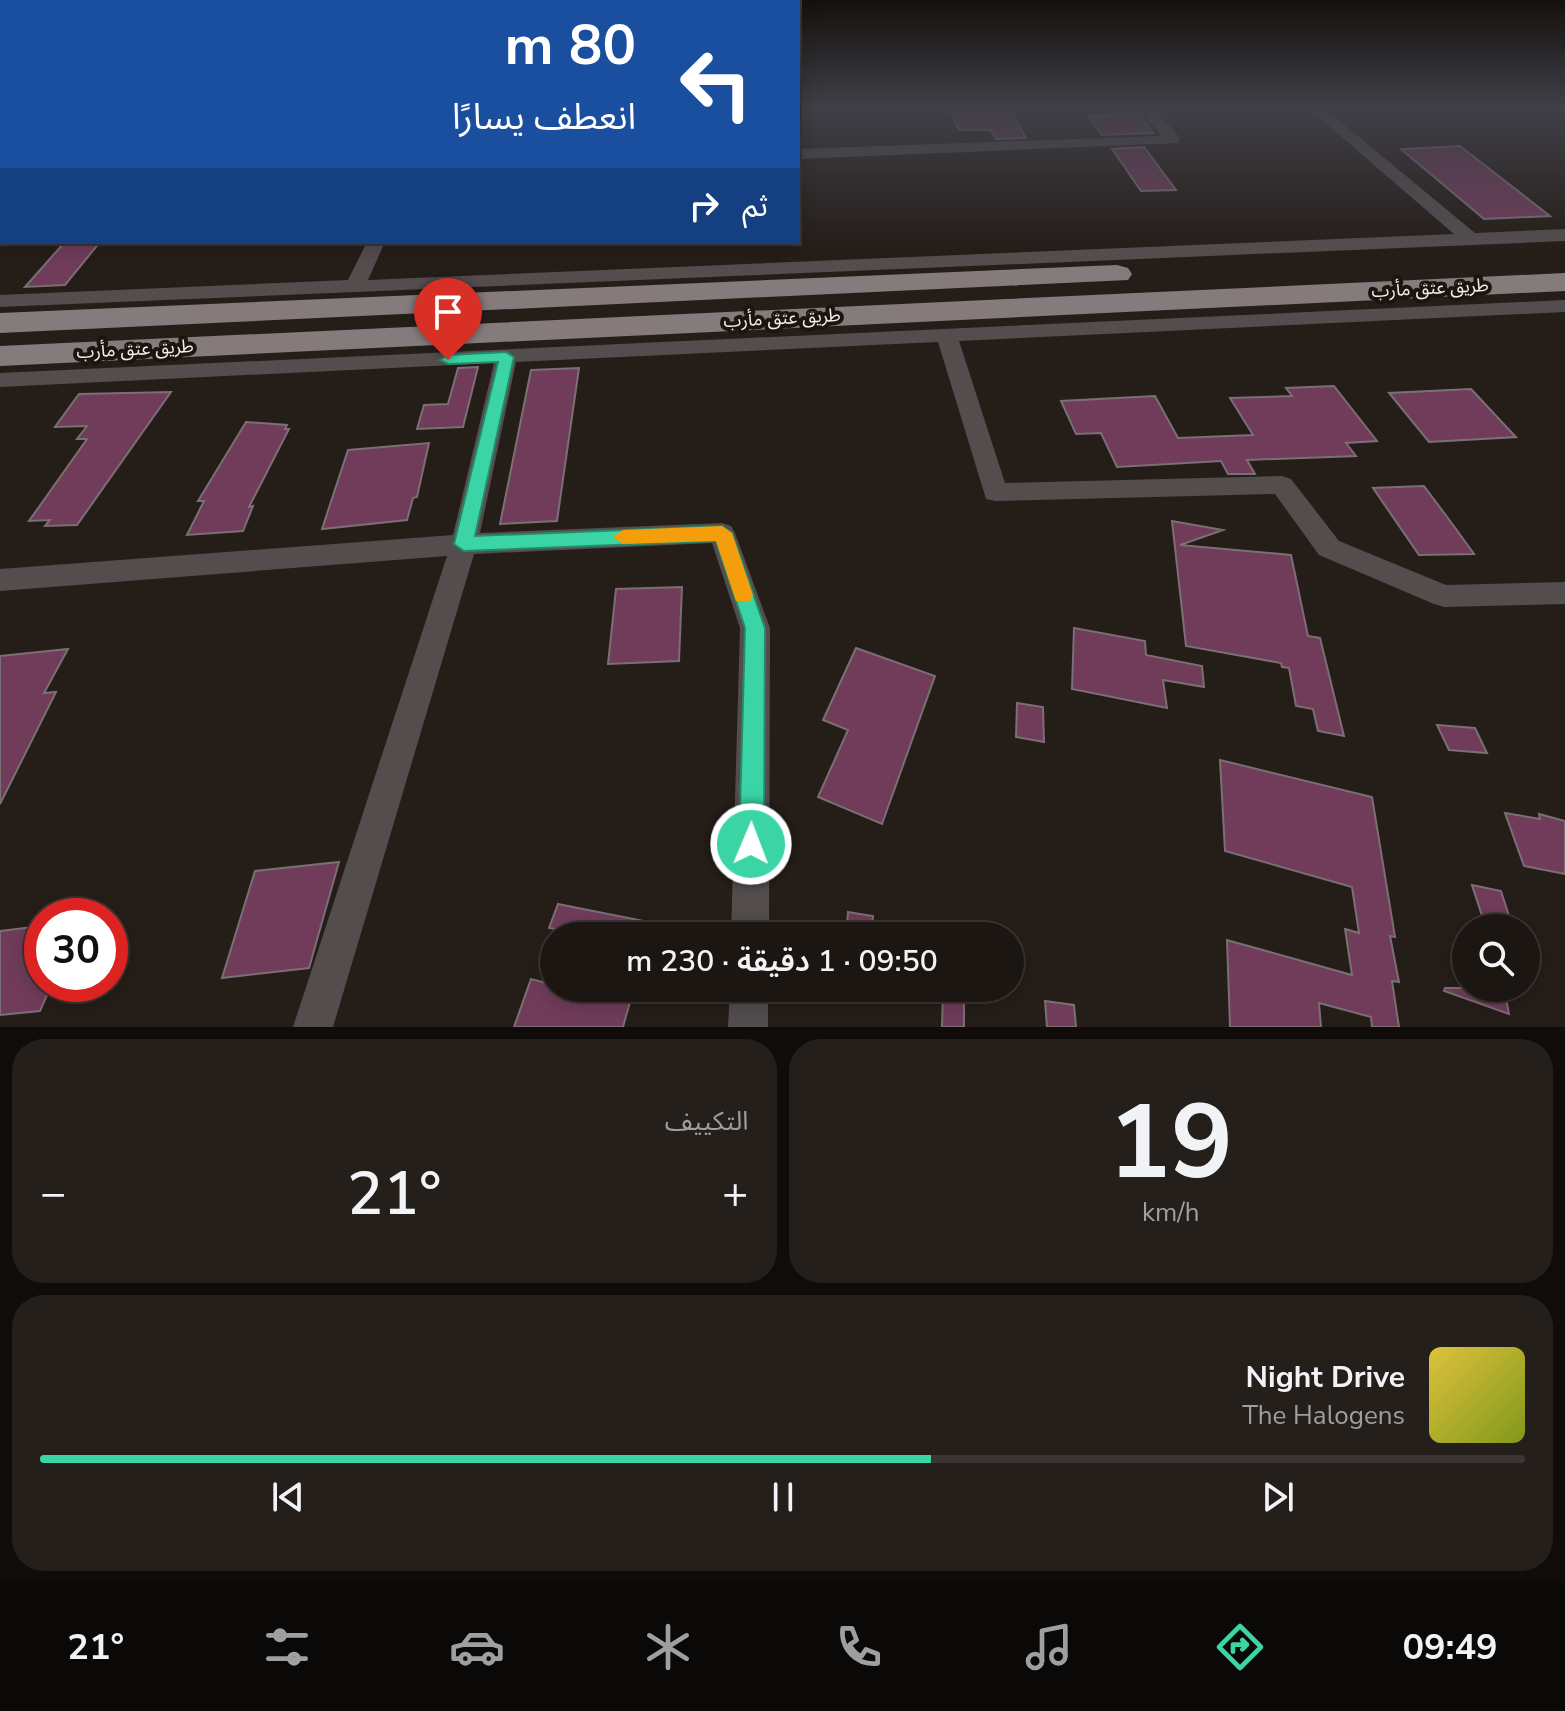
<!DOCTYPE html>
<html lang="ar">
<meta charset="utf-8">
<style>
:root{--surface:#1c1612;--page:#251f1b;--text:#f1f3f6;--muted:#a09f9f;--line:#3a3532;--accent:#3ad4a5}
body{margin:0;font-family:"Nunito Sans","Noto Sans Arabic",sans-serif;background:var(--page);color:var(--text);direction:rtl;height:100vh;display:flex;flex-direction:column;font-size:30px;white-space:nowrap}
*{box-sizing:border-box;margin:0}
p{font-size:26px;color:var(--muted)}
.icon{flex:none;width:44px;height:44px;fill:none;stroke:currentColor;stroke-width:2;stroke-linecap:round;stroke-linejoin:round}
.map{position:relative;height:1027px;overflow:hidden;direction:ltr}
.drawer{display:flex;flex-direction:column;gap:12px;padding:12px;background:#0f0c0a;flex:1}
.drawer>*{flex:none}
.banner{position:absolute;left:0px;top:0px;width:800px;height:244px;box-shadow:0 4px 20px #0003,0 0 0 2px var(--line);direction:rtl;background:#1a4fa0;color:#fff;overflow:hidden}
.controls{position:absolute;left:1452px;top:914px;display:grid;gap:16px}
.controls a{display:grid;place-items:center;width:88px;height:88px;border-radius:50%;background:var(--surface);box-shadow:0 4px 20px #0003,0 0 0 2px var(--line);font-size:40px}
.speed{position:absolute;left:24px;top:898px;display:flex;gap:16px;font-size:40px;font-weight:700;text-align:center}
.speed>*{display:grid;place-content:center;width:104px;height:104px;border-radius:50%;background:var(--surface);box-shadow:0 4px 20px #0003,0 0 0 2px var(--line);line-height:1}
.speed .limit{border:12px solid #d22;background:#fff;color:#111}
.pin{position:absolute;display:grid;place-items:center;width:68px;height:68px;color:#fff;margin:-82px -34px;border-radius:50% 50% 50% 0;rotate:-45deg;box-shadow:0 0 8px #0007}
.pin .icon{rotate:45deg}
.me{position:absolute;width:88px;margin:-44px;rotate:1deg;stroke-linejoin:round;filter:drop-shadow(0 0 6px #0008)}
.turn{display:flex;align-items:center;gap:28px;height:168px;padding:0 32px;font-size:36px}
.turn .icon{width:104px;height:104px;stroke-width:2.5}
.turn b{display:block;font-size:56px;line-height:68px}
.then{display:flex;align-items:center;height:76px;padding:0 32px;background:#0003;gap:16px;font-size:30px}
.big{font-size:60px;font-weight:600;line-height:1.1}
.drawer .card{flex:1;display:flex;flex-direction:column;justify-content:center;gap:12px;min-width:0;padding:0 28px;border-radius:32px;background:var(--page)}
.drawer .dial{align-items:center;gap:0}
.dial b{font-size:104px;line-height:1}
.song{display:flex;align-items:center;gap:24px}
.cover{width:96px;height:96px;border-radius:12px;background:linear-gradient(135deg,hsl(50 70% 55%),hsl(70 70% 35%))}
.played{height:8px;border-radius:4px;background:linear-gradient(90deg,var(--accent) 60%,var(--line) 60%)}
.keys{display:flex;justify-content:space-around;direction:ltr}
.heat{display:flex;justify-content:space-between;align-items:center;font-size:44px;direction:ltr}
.drawer .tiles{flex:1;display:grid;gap:12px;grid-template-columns:1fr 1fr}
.card:last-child{grid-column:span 2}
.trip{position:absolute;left:540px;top:922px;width:484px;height:80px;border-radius:40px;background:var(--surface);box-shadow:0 4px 20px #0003,0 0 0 2px var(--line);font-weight:600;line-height:80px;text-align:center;direction:rtl}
.dock{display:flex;height:128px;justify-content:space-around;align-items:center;background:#0b0907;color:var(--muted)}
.dock .icon{width:56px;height:56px}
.dock .active{color:var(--accent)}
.dock b{font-size:36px;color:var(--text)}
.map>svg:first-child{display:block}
</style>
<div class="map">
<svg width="1565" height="1027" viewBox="0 0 1565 1027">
<rect width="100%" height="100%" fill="#251d18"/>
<path fill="#703c5a" stroke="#7a6f75" stroke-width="2" d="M 949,107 L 1009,107 L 1026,138 L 996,139 L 991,130 L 959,130 Z
M 1139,114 L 1153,133 L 1102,135 L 1088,116 Z
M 1460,146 L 1550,216 L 1484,219 L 1401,149 Z
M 1144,147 L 1176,190 L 1141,191 L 1112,149 Z
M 100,242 L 65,285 L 25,287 L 63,244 Z
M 478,367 L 463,427 L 417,429 L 424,405 L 448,404 L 458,368 Z
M 579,368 L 557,521 L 500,524 L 531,370 Z
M 1334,386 L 1377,441 L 1346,443 L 1356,456 L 1247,460 L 1255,474 L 1228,474 L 1221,461 L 1117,467 L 1101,433 L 1076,434 L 1061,401 L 1155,396 L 1178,438 L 1253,435 L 1230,398 L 1292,396 L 1286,388 Z
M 1471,389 L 1516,437 L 1429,442 L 1389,393 Z
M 171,392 L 77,525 L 45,526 L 50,520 L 29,521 L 87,439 L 77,439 L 87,426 L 55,427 L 79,394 Z
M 246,422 L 287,425 L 285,429 L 289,429 L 249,507 L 253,506 L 243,531 L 187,535 L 204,501 L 198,501 Z
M 429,443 L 417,497 L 413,498 L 407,520 L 322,529 L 348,450 Z
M 1424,486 L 1456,529 L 1474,554 L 1419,555 L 1373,488 Z
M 1172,521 L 1223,530 L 1180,545 L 1291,555 L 1308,636 L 1320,638 L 1344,736 L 1318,731 L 1313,709 L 1296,706 L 1289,668 L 1282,667 L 1281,663 L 1186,646 Z
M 682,587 L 679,661 L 608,664 L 616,589 Z
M 1074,628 L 1145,641 L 1146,655 L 1202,666 L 1204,687 L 1163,680 L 1167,708 L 1072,689 Z
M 856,648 L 935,676 L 882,824 L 818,797 L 848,730 L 823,720 Z
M 68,649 L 44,693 L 56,692 L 0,804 L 0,656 Z
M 1017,703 L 1043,707 L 1044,742 L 1016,737 Z
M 1437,725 L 1475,728 L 1487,753 L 1449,750 Z
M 1220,760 L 1372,797 L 1395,937 L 1390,936 L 1399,982 L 1392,981 L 1399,1027 L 1372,1027 L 1371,1017 L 1319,1003 L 1321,1027 L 1230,1027 L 1227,940 L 1352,975 L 1345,929 L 1359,933 L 1352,887 L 1225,851 Z
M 1505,813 L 1540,819 L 1539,814 L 1565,821 L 1565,874 L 1524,866 Z
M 339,862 L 309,968 L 222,978 L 255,871 Z
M 1472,885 L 1501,891 L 1513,928 L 1486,928 Z
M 558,904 L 669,926 L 668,936 L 554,936 L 556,929 L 549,928 Z
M 848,912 L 873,916 L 871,936 L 846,936 Z
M 42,926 L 42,984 L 52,984 L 40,1011 L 0,1015 L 0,931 Z
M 531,979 L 554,985 L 554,988 L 634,988 L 623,1027 L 514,1027 Z
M 943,988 L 964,988 L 964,1027 L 942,1027 Z
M 1445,988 L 1504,988 L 1509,1014 L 1444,991 Z
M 1045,1001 L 1074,1005 L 1076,1027 L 1047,1027 Z"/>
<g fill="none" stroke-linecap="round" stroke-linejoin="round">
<path fill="#534d4e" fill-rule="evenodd" d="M 1,107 L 2,116 L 0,117 L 0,107 Z
M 1138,107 L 1153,107 L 1179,137 L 1179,143 L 798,159 L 798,149 L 1161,136 Z
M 1307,107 L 1323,107 L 1475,233 L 1565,229 L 1565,241 L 0,307 L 0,295 L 348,280 L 367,242 L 385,242 L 368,280 L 1454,234 Z
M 0,178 L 2,178 L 2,188 L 0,188 Z
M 1565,300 L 1565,312 L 959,341 L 1005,483 L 1282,476 L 1291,479 L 1339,541 L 1446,585 L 1565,582 L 1565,604 L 1444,607 L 1434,604 L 1319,555 L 1275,494 L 995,501 L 986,499 L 938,342 L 516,362 L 480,533 L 722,523 L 731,526 L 735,533 L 770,628 L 769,936 L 731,936 L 740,628 L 712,543 L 474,554 L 333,1027 L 293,1027 L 447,556 L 0,591 L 0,569 L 453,535 L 494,363 L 0,387 L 0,373 Z
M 730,988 L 768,988 L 768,1027 L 728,1027 Z"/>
<path fill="#867b7c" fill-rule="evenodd" d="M 1117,265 L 1128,268 L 1132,274 L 1128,280 L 0,333 L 0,313 Z
M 1565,273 L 1565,291 L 0,366 L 0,346 Z"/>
</g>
<linearGradient id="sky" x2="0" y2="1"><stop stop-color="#14100d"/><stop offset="0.43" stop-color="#404048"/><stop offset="1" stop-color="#404048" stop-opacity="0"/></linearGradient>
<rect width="1565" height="251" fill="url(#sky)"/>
<path fill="#3ad4a5" stroke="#268a6b" stroke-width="2" d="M 506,352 L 514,357 L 475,536 L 722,526 L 732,533 L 765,628 L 764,844 L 760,852 L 751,856 L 743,852 L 739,844 L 745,628 L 716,541 L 464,551 L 454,544 L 498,362 L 448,364 L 440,360 L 448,355 Z"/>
<path fill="#f59e0b" d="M 722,526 L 732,533 L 753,595 L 750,601 L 736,601 L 716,541 L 623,544 L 613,537 L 623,530 Z"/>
<g text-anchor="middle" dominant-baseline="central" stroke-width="8" stroke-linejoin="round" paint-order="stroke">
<g font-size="18" fill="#f3eeea" stroke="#1c140f">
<text transform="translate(1430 288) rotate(-3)">طريق عتق مأرب</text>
<text transform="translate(782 318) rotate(-3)">طريق عتق مأرب</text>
<text transform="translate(135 349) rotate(-3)">طريق عتق مأرب</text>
</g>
</g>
</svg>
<div class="controls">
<a><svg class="icon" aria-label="search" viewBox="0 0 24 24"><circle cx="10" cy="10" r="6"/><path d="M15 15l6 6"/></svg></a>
</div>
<div class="speed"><div class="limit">30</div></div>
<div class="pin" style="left:448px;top:360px;background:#d93025"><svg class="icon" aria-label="arrive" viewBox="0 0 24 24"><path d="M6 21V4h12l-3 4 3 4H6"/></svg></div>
<svg class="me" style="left:751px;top:844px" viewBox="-20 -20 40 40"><circle r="17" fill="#3ad4a5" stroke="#fff" stroke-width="3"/><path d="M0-11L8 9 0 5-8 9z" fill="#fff"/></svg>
<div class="trip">09:50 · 1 دقيقة · 230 m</div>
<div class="banner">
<div class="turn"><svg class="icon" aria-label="left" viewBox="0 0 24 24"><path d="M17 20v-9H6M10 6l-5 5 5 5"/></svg><div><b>80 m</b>انعطف يسارًا</div></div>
<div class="then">ثم<svg class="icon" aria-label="right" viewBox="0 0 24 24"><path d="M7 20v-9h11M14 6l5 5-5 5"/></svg></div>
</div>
</div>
<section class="drawer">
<div class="tiles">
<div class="card dial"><b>19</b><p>km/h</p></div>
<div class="card"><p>التكييف</p>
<div class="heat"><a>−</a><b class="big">21°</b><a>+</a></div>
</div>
<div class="card">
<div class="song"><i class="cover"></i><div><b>Night Drive</b><p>The Halogens</p></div></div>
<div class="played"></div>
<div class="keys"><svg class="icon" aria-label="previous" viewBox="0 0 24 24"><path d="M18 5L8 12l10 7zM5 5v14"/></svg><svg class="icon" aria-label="pause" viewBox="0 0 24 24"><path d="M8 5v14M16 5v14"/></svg><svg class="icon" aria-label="next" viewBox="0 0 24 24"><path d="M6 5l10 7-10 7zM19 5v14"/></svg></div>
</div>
</div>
</section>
<nav class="dock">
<b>09:49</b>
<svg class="icon active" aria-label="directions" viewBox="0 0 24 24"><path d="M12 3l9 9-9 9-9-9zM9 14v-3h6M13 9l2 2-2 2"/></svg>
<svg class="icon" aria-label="music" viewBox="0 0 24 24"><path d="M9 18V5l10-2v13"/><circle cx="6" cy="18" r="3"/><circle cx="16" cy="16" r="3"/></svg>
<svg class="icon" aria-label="phone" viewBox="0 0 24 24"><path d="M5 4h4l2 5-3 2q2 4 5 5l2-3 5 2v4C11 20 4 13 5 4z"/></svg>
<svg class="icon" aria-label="climate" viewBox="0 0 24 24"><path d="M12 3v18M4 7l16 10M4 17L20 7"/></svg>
<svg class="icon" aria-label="car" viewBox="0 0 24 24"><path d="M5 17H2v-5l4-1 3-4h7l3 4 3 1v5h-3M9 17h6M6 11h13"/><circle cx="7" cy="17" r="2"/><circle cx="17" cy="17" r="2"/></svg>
<svg class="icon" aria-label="filters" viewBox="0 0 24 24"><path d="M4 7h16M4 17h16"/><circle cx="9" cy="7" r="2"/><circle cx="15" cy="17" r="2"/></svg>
<b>21°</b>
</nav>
